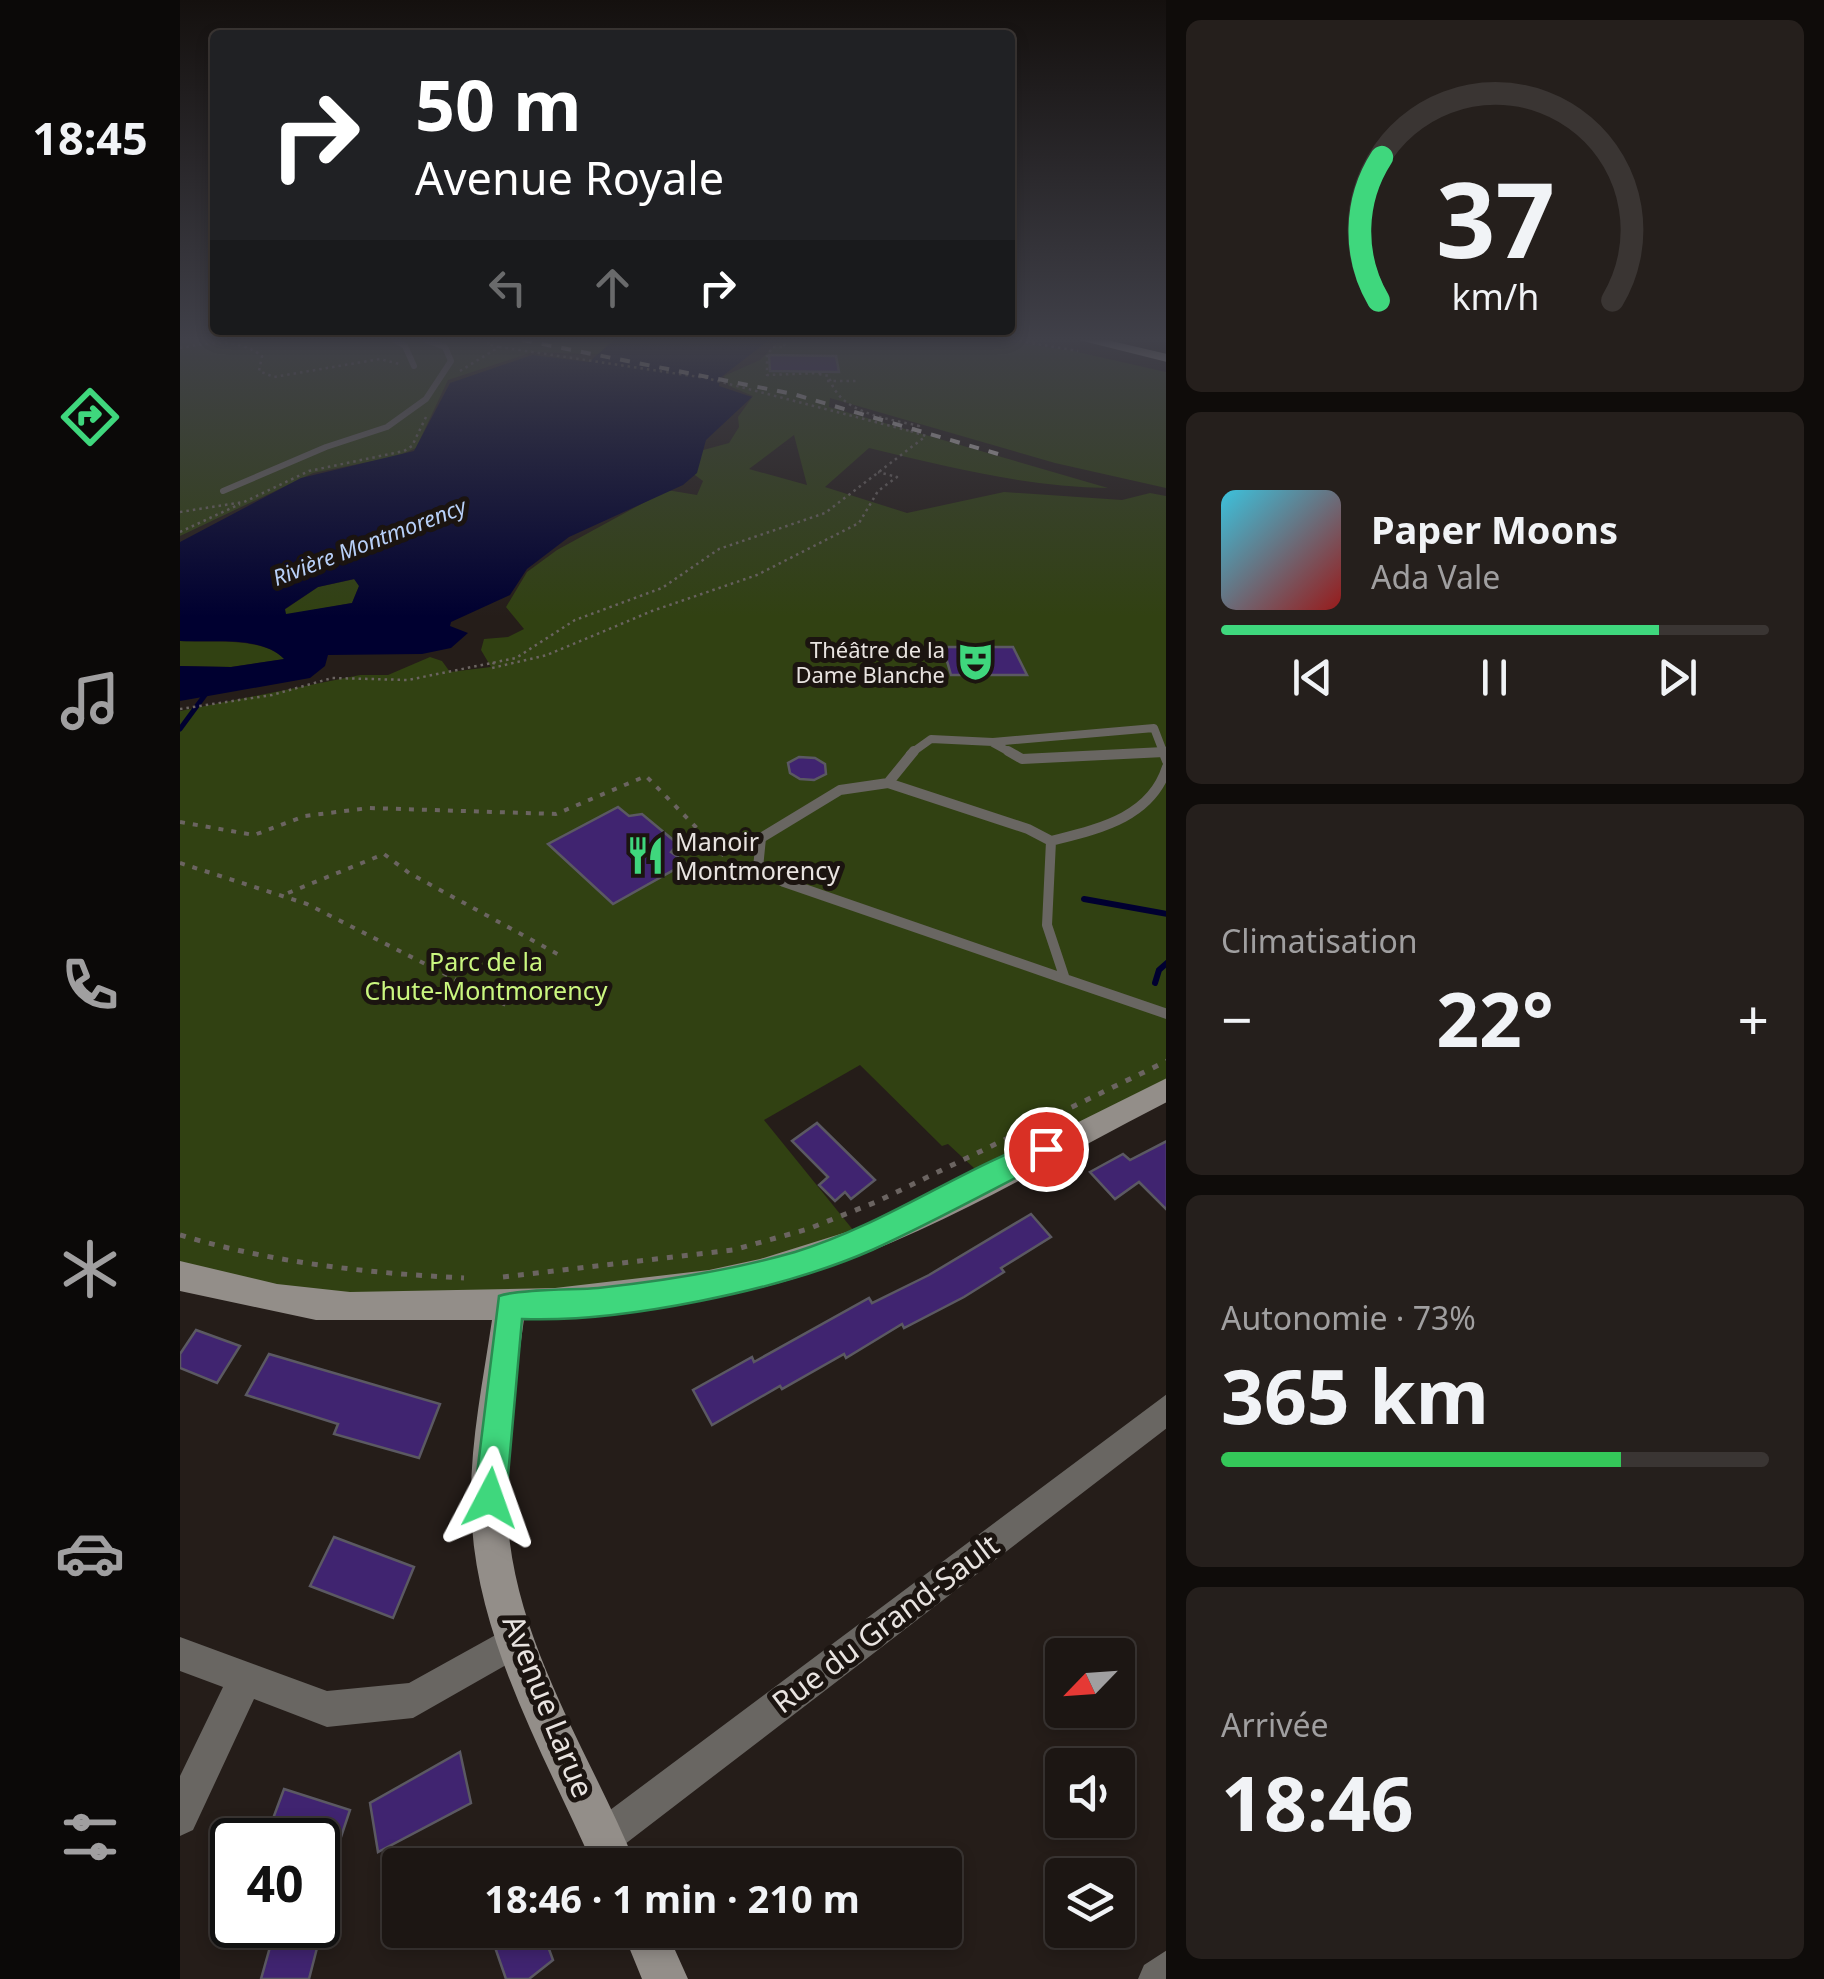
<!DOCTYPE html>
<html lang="fr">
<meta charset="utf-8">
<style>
:root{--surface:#1c1613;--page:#251f1c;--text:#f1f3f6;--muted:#a09fa0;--line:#3a3533;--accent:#3fd77d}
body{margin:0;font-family:"Noto Sans",sans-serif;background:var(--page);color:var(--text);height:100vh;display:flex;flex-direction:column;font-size:38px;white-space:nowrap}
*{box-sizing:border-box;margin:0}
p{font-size:32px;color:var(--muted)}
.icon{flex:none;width:55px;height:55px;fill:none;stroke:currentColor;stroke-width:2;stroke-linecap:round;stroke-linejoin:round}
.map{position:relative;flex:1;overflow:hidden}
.sheet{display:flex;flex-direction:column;gap:20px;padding:20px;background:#0f0c0a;width:658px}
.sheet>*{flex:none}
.top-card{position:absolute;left:30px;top:30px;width:805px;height:305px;border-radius:10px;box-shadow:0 5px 15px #0003,0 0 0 2px var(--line);background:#202124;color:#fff;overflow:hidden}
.needle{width:65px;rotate:245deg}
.fabs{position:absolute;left:865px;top:1638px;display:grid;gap:20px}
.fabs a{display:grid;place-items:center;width:90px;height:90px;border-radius:10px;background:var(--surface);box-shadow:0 5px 15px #0003,0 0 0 2px var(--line);font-size:50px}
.speed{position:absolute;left:30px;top:1818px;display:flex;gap:20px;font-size:50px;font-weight:700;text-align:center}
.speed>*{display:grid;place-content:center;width:130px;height:130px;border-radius:50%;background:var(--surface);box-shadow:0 5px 15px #0003,0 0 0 2px var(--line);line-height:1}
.speed .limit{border:5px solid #111;border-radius:15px;background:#fff;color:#111}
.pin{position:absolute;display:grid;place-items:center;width:85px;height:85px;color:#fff;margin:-42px;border:5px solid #fff;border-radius:50%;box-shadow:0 2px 10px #0007}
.me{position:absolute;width:110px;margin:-55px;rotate:4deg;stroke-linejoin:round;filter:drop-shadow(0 0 8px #0008)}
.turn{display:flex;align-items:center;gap:35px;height:210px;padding:0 40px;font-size:45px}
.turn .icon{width:130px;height:130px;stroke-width:2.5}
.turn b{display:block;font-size:70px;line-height:85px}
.lanes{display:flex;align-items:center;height:95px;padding:0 40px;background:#0003;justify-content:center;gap:50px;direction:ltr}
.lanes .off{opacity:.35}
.big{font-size:75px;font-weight:700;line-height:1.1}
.sheet .card{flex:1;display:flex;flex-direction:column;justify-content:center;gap:15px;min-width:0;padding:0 35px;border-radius:15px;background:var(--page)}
.sheet .dial{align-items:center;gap:0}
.dial svg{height:260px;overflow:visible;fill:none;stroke:var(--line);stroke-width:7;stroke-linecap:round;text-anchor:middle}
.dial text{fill:var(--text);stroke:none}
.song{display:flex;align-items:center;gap:30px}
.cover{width:120px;height:120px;border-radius:15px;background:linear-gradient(135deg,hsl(190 70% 55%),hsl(0 70% 35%))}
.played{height:10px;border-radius:5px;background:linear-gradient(90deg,var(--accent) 80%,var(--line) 80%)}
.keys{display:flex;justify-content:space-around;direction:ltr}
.heat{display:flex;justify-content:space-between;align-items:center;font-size:55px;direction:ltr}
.charge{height:15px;border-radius:8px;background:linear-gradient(90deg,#34c759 73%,var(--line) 0)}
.trip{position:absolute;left:202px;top:1848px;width:580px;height:100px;border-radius:10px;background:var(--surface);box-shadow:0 5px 15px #0003,0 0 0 2px var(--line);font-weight:700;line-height:100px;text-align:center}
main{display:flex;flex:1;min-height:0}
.menu{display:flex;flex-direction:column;width:180px;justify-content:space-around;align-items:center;background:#0b0908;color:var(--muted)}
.menu .icon{width:70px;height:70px}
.menu .current{color:var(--accent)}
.menu b{font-size:45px;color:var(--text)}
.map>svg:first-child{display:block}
</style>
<main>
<nav class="menu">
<b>18:45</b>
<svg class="icon current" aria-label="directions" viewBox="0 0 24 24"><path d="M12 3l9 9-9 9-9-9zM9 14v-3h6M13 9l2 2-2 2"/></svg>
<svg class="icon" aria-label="music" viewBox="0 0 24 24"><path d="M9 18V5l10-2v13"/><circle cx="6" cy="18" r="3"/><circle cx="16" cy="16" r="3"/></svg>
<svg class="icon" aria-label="phone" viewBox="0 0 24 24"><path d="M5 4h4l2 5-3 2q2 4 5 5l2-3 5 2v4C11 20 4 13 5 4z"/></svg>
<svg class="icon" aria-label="climate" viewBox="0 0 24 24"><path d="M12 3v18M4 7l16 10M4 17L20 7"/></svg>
<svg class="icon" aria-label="car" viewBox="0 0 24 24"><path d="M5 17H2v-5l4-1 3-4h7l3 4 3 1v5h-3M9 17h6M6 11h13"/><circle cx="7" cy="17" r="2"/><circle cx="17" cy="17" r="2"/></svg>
<svg class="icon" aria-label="filters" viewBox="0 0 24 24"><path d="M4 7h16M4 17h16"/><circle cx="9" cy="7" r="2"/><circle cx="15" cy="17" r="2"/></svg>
</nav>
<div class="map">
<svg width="987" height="1979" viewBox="0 0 987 1979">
<rect width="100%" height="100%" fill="#251d19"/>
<path fill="#314112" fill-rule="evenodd" d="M 0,340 L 441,340 L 431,355 L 353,352 L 268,380 L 236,448 L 218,456 L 133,473 L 0,536 Z
M 601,340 L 817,340 L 893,351 L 986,372 L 986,488 L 875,463 L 650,398 L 649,407 L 928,488 C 847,487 768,467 689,448 L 645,487 L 727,513 L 824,492 L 942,500 L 970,493 L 986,496 L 986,1089 L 807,1180 L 768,1144 L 762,1146 L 680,1065 L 584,1120 L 682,1241 L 539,1283 L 155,1307 L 0,1276 L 0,711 L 180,675 L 208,675 L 250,657 L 262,661 L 270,672 L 311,667 L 301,650 L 304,639 L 328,637 L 344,629 L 326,607 L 347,572 L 377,550 L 487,490 L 517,495 L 523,481 L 508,470 L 516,452 L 549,443 L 559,427 L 558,417 L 573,396 L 549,386 L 544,376 L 580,360 ZM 614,435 L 627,485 L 569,469 Z
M 175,579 L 179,586 L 172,603 L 106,615 L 104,610 L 138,587 Z
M 0,641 C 32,643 81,636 105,659 L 51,667 L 0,666 Z"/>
<path fill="#000030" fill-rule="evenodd" d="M 434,340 L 589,340 L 540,378 L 539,386 L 572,397 L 526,440 L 517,473 L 503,485 L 389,537 L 347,569 L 330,595 L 271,622 L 270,626 L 288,633 L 271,648 L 242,654 L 148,655 L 145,666 L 130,678 L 0,701 L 0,666 L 51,667 L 104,659 C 82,635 30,643 0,641 L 0,542 L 121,478 L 234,451 L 270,383 L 352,355 L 409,362 ZM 174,579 L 179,586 L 172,603 L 106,614 L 105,609 L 138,587 Z"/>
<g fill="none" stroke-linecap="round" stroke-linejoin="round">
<path stroke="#000030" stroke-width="5" d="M 0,729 L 25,695"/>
<path stroke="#000030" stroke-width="6" d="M 904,899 L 987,914
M 975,983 L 979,970 L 987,963"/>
</g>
<path fill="#402470" stroke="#5b5962" stroke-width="2.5" d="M 589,355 L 656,356 L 659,372 L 590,371 Z
M 763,647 L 833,647 L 847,675 L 771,675 Z
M 619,757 L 635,758 L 645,764 L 646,774 L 634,780 L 620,779 L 610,773 L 608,763 Z
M 438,807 L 449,816 L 462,814 L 498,844 L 491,852 L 506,863 L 433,904 L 368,844 Z
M 637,1123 L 695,1180 L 671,1199 L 665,1192 L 655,1201 L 639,1185 L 648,1177 L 612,1141 Z
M 987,1141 L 987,1210 L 959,1182 L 935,1199 L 910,1172 L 943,1154 L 950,1160 Z
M 851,1214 L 871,1237 L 821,1268 L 824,1272 L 784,1297 L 724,1328 L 722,1324 L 666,1358 L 664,1354 L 602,1389 L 600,1386 L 532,1425 L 513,1390 L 572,1357 L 574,1362 L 689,1298 L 692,1303 L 749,1275 Z
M 16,1330 L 60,1346 L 37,1383 L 0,1368 L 0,1354 Z
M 89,1354 L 260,1404 L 239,1458 L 154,1434 L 158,1424 L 66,1395 Z
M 154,1537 L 234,1567 L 213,1618 L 130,1586 Z
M 280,1752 L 291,1803 L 198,1852 L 190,1803 Z
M 104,1789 L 170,1810 L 150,1870 L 138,1866 L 138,1840 L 85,1840 Z
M 309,1930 L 362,1930 L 373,1960 L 349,1979 L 326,1979 Z
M 92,1940 L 137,1948 L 129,1979 L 81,1979 Z"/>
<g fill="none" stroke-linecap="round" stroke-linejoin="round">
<path stroke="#6b6461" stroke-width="2.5" stroke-dasharray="2.5 4" stroke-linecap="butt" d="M 833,340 L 898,351
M 319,347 L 526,378 L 730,431
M 593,347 L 605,347 L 603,340
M 0,348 C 28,343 58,337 82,356 L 79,371 L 94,377 L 200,359 L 219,364
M 591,350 L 587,354 L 587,375 L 640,373
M 280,371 L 319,347 L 307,344 L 312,340
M 639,374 L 649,376 C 658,414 707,418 739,426 L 730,431 L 746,436
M 647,381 L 676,381
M 0,512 L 64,502 L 129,471 L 224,451 L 232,446 L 246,417
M 0,532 L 60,504
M 314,662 L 312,668 L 367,655 L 472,611 L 577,575 L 679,523 L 698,491 L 717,477 L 698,472
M 0,709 L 92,695 L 152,678 L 228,680 L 336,658 L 395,620 L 482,588 L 539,549 L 645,513 L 746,436"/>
<path stroke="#6b6461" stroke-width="4" stroke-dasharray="5 8" stroke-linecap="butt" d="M 0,822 L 74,835 L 125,816 L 189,808 L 376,814 L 466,776 L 552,864 L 565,866
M 0,863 L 127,904 L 326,1005
M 108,893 L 204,854 L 229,873 L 383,957"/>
<path stroke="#6b6461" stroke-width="5" stroke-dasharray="6 9" stroke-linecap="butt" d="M 0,1235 C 93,1263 187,1273 284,1278
M 323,1277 L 553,1250 L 628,1229 L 696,1202 L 987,1061"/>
<path stroke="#696662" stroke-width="6" d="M 215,340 L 225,346 L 234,366
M 43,491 L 146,447 L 207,427 L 246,399 L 271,361 L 265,347 L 246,340"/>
<path stroke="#696662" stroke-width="8" d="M 813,743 L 833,754
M 730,754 L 751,739 L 813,742 L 974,728 L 984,754
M 944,754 L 984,752"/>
<path stroke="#696662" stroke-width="10" d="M 828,751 L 842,759 L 984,752
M 983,751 L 987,761
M 708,783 L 848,829 L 871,841 L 867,925 L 885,979 L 604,882 L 578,868 L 581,838 L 660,790 Z
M 708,783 L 734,751
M 871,841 C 918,829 971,818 987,767
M 885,979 L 987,1014"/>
<path fill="#696662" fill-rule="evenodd" d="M 987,1394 L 987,1428 L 436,1851 L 423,1857 L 410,1851 L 404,1838 L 410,1825 Z
M 337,1623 L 349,1628 L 354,1640 L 349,1652 L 233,1718 L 147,1727 L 74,1699 L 13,1830 L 0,1836 L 0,1776 L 43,1687 L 0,1671 L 0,1637 L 147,1691 L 229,1683 Z
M 987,1950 L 987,1979 L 958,1979 L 964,1965 Z"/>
<path fill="#938e89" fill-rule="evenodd" d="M 987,1078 L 987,1102 C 870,1162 755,1233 629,1274 C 537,1304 440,1315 344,1319 C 335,1387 323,1455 328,1524 C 337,1646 411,1755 456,1865 L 413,1865 C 366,1758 300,1645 292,1526 C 287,1457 302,1388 312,1320 L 136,1320 L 0,1291 L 0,1261 L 97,1284 L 170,1292 L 375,1288 L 529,1270 L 580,1259 L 673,1230 L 786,1178 Z
M 442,1930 L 486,1930 L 508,1979 L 462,1979 Z"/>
<path fill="#d1cac1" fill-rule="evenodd" d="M 899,340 L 927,340 L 987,354 L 987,362 Z"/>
<path stroke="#c2bcb9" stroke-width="4" stroke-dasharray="10 10" stroke-linecap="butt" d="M 342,340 L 613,394 L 825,456"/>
</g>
<linearGradient id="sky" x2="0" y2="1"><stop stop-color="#14100e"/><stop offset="0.55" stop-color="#404049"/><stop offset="1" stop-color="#404049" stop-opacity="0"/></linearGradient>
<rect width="987" height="617" fill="url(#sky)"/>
<path fill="#3fd77d" stroke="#298c51" stroke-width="2.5" d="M 866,1138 L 876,1141 L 879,1149 L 876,1157 C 815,1188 754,1222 692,1250 C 601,1290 441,1323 342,1319 L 326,1498 L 321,1510 L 310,1514 L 298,1510 L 294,1498 L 319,1296 C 337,1289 395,1290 418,1288 C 483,1281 552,1270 615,1252 C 704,1225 780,1169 866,1138 Z"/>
<defs>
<symbol id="theatre-bare" viewBox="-9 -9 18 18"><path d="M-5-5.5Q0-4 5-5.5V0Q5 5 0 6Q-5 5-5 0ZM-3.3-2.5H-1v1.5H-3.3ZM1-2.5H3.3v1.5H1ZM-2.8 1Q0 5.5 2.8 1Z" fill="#3fd77d" stroke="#1b1410" stroke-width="2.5" paint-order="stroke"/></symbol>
<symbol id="restaurant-bare" viewBox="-9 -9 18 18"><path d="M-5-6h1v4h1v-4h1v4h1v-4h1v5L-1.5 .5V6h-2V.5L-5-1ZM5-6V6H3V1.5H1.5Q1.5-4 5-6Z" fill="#3fd77d" stroke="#1b1410" stroke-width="2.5" paint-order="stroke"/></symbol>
</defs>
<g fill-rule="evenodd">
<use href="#theatre-bare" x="768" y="634" width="55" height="55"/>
<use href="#restaurant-bare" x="438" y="828" width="55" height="55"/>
</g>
<g text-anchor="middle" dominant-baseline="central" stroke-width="10" stroke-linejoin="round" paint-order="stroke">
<g font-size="22" font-style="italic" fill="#b8d0f8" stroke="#1b1410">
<text transform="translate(189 541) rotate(-21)">Rivière Montmorency</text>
</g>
<g font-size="22" fill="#e8e3e0" stroke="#1b1410" text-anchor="end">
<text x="765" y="649">Théâtre de la<tspan x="765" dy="25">Dame Blanche</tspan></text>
</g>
<g font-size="25" fill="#e8e3e0" stroke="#1b1410" text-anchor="start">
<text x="495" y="841">Manoir<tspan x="495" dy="29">Montmorency</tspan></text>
</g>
<g font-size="25" fill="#caf67f" stroke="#1b1410">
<text x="306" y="961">Parc de la<tspan x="306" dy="29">Chute-Montmorency</tspan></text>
</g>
<g font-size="30" fill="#e8e3e0" stroke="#1b1410">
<text transform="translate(705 1623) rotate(-37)">Rue du Grand-Sault</text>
<text transform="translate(369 1706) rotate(68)">Avenue Larue</text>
</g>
</g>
</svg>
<div class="fabs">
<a><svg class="needle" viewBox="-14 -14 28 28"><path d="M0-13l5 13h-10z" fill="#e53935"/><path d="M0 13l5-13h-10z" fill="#a09fa0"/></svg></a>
<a><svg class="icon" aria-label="sound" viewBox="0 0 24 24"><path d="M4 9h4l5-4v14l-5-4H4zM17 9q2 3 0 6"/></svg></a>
<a><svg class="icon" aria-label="layers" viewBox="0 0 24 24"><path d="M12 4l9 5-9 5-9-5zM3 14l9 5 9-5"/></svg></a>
</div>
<div class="speed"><div class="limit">40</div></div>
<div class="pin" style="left:866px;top:1149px;background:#d93025"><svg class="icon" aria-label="arrive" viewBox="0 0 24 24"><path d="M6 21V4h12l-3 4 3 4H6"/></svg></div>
<svg class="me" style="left:310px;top:1498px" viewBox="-20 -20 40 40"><path d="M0-17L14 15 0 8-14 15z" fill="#3fd77d" stroke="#fff" stroke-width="4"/></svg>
<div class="trip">18:46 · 1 min · 210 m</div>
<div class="top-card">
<div class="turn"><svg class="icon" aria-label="right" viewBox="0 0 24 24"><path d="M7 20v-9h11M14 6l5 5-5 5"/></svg><div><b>50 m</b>Avenue Royale</div></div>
<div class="lanes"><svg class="icon off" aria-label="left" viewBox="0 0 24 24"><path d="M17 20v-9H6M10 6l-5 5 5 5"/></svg><svg class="icon off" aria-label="ahead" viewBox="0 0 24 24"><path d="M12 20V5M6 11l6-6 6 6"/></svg><svg class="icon" aria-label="right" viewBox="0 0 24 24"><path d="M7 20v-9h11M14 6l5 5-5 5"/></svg></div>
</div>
</div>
<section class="sheet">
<div class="card dial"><svg viewBox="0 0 100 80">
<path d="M14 69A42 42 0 1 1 86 69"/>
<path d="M14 69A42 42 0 0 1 15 25" stroke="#3fd77d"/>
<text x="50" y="56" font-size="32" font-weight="700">37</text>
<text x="50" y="72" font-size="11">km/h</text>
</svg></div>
<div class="card">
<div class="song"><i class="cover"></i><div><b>Paper Moons</b><p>Ada Vale</p></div></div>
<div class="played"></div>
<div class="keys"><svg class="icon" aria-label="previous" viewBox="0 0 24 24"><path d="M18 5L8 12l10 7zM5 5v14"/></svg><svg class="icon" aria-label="pause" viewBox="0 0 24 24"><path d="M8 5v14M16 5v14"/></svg><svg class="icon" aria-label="next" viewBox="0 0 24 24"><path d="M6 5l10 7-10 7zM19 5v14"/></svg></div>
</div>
<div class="card"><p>Climatisation</p>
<div class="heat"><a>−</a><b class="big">22°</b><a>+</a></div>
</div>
<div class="card"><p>Autonomie · 73%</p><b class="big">365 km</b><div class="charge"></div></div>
<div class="card"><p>Arrivée</p><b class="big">18:46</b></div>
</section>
</main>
